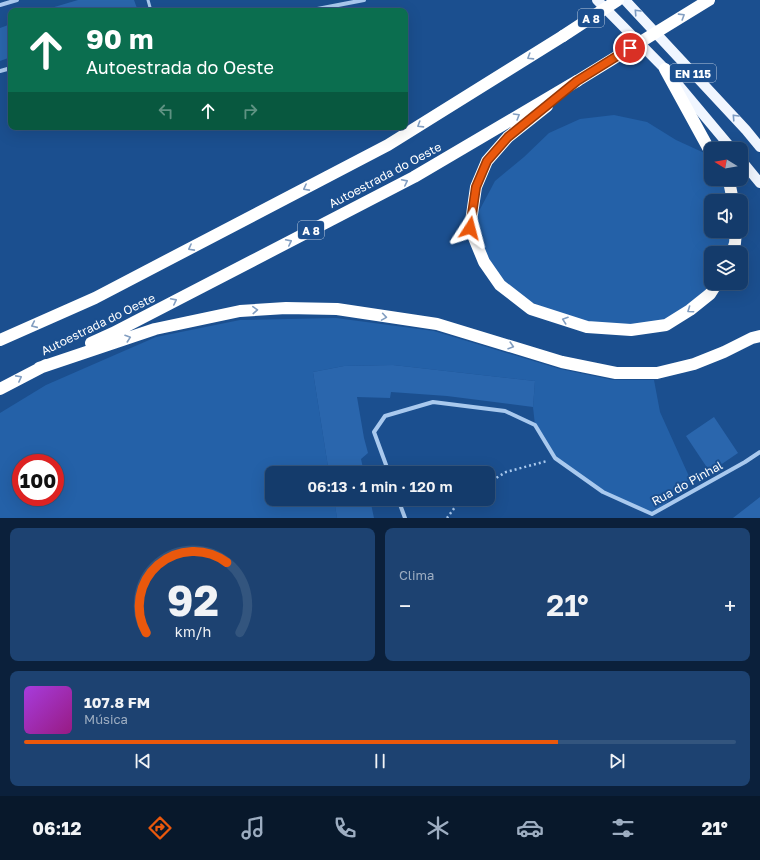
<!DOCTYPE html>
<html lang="pt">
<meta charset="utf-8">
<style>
:root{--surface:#143b6b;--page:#1d4271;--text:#f1f3f6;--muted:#9dadc1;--line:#33557e;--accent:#ea580c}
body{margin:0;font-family:"Golos Text",sans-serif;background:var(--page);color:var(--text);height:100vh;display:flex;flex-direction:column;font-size:15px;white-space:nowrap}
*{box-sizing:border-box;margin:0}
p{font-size:13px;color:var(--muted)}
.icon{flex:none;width:22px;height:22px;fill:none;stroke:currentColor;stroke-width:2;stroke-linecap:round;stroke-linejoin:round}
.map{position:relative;height:518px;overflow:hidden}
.side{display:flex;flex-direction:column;gap:10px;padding:10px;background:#0b203b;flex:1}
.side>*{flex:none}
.hud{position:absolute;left:8px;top:8px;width:400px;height:122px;border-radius:8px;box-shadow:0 4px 16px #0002,0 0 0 1px var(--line);background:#0b6e4f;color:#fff;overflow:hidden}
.needle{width:26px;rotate:281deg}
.fabs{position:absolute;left:704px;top:142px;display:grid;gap:8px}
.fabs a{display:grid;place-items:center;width:44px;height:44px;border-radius:8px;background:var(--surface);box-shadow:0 4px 16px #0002,0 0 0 1px var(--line);font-size:20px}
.speed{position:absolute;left:12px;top:454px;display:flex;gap:8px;font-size:20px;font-weight:700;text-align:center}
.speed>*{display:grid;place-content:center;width:52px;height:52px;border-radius:50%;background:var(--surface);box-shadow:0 4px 16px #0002,0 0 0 1px var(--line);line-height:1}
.speed .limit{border:6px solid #d22;background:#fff;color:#111}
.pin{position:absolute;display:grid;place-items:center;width:34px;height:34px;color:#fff;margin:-17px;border:2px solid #fff;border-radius:50%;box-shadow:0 1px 4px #0007}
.me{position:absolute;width:44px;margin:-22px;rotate:9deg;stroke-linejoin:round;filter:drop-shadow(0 0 3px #0008)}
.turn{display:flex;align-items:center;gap:14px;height:84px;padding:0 12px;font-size:18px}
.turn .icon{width:52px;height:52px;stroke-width:2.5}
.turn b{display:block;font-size:28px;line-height:34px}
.lanes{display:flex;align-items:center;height:38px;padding:0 12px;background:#0003;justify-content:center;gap:20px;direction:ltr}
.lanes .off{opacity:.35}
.big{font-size:30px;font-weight:600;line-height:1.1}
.side .tile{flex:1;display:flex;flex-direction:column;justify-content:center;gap:6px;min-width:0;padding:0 14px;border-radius:8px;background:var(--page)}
.side .dial{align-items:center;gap:0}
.dial svg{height:104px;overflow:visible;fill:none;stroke:var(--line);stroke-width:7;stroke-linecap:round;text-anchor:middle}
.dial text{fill:var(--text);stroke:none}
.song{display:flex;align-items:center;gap:12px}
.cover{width:48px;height:48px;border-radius:6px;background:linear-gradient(135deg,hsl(280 70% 55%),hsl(310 70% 35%))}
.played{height:4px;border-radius:2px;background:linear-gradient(90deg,var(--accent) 75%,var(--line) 75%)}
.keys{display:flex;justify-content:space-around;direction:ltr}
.heat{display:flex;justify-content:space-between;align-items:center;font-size:22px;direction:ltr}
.side .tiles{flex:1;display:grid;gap:10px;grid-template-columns:1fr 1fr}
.tile:last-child{grid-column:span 2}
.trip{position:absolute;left:265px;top:466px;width:230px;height:40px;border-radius:8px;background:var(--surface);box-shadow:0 4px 16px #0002,0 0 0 1px var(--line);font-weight:600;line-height:40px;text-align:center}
.menu{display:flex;height:64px;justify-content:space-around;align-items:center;background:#08182b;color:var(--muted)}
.menu .icon{width:28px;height:28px}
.menu .current{color:var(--accent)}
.menu b{font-size:18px;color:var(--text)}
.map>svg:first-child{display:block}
</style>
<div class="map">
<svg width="760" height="518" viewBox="0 0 760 518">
<rect width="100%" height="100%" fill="#1b4f8f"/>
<path fill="#2461a8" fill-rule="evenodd" d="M 614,115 L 647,122 L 676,140 L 711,156 L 711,179 L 724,179 L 732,201 L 711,201 L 711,231 L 735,231 L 730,253 L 711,253 L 711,283 L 690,310 L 650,327 L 587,327 L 511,293 L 484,262 L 470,228 L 495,181 L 524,157 L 549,133 L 580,119 Z
M 336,318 L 434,331 L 560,369 L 613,380 L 654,380 L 660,412 L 692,483 L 652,514 L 603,492 L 555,458 L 535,425 L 533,407 L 535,381 L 393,365 L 344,366 L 313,372 L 329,473 L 272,473 L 272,499 L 334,499 L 337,518 L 0,518 L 0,413 L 46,385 L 156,337 L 240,320 ZM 21,463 L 55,463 L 55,497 L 21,497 Z"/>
<path fill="#2a66ad" d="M 78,0 L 134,0 L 138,11 L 52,11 L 51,8 Z
M 11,24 L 11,57 L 0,61 L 0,28 Z
M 393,365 L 535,381 L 533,407 L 447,396 L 391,392 L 390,398 L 357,397 L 364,438 L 368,453 L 361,459 L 364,473 L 329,473 L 313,372 L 344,366 Z
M 714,417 L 738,453 L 710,472 L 686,436 Z
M 760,497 L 760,518 L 733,518 Z
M 334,499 L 370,499 L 374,518 L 337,518 Z"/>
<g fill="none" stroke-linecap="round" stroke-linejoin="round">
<path stroke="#a9c9ee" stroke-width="2.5" stroke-dasharray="2 3" stroke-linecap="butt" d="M 488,483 L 506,472 L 547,461
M 447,518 L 461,499"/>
<path stroke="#a9c9ee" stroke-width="3" d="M 148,0 L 151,11"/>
<path stroke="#a9c9ee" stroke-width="4" d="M 0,5 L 17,0
M 307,11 L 364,0
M 0,71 L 11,68
M 389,473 L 374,432 L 385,416 L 433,402 L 505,411 L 535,425 L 555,458 L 603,492 L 652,514 L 745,462 L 760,452
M 398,499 L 405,518"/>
<path stroke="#f0f6ff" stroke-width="10" d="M 597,0 L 665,69 L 732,149
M 625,0 L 746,130 L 760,147
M 741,160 L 760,183"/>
<path stroke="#fff" stroke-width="12" d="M 665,69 L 711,153
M 547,106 L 508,137 L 487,161 L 476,187 L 470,228 L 484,262 L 500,285 L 531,309 L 587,327 L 631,330 L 666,325 L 690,310 L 710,294 L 717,283
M 728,179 L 729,181 L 733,201
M 732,253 L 735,243 L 736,231
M 0,340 L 95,298 L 388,145 L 563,36
M 91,343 L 113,333 L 414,177 L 577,81
M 39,368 L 155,329 L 240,311 L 286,308 L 337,309 L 437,324 L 562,362 L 616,373 L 657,373 L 694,364 L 724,352 L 752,338 L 760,336
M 0,389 L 46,365"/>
<path stroke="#fff" stroke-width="12" d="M 563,36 L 618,0
M 577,81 L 709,0"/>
</g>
<defs><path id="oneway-chevron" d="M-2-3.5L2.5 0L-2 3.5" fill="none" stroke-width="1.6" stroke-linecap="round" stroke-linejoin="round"/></defs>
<g stroke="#7b9ac1">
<use href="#oneway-chevron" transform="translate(637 12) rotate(-133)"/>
<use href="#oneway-chevron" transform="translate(735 117) rotate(-133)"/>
</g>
<g stroke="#829ec1">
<use href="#oneway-chevron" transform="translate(682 16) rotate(-32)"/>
<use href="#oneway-chevron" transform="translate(530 57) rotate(148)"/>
<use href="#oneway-chevron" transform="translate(517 116) rotate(-31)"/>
<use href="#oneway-chevron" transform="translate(420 125) rotate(148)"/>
<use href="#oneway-chevron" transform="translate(405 182) rotate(-27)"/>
<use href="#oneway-chevron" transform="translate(306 188) rotate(152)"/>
<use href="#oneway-chevron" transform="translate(289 242) rotate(-27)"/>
<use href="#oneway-chevron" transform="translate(191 248) rotate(152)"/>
<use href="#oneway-chevron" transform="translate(174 301) rotate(-27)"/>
<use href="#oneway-chevron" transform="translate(255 310) rotate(-3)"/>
<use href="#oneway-chevron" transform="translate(690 310) rotate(145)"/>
<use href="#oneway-chevron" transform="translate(384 317) rotate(9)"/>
<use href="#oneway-chevron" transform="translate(565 320) rotate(-161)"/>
<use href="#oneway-chevron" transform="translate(34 325) rotate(156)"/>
<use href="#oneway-chevron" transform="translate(128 338) rotate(-19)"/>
<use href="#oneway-chevron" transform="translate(511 346) rotate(17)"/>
<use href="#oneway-chevron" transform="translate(19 378) rotate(-28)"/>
</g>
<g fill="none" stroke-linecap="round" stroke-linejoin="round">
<defs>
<path id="route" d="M 470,228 L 476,187 L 487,161 L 508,137 L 577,81 L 630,48"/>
</defs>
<use href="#route" stroke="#983908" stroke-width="10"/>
<use href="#route" stroke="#ea580c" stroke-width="7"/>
</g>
<g text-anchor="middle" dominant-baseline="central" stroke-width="4" stroke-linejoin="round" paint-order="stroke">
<g fill="#1b4f8f" stroke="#bbcadd" stroke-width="1">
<rect x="578" y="9" width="26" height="18" rx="3"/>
<rect x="670" y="64" width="46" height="18" rx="3"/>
<rect x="298" y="221" width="26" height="18" rx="3"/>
</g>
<g font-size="11" font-weight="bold" fill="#fff">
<text x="591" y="18">A 8</text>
<text x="693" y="73">EN 115</text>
<text x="311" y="230">A 8</text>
</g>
<g font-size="12" fill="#fff" stroke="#1b4f8f">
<text transform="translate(385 175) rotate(-28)">Autoestrada do Oeste</text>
<text transform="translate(98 324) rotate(-26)">Autoestrada do Oeste</text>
<text transform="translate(687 483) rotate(-29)">Rua do Pinhal</text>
</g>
</g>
</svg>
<div class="fabs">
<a><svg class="needle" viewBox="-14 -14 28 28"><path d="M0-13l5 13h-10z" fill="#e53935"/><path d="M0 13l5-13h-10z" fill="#9dadc1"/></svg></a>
<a><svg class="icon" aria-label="sound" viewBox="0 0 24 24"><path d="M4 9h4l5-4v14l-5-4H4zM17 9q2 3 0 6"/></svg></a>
<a><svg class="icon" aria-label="layers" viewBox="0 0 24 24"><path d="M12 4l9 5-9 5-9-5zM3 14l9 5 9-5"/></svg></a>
</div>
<div class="speed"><div class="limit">100</div></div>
<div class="pin" style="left:630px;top:48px;background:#d93025"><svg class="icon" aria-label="arrive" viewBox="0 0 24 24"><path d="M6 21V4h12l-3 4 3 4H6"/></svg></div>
<svg class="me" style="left:470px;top:228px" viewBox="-20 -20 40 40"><path d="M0-17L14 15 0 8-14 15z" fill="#ea580c" stroke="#fff" stroke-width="4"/></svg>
<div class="trip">06:13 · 1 min · 120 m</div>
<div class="hud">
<div class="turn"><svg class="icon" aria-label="ahead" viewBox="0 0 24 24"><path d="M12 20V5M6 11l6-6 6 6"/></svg><div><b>90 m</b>Autoestrada do Oeste</div></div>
<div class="lanes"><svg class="icon off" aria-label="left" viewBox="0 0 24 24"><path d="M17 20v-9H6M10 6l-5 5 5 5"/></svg><svg class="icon" aria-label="ahead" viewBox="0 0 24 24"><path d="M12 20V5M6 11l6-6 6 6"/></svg><svg class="icon off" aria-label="right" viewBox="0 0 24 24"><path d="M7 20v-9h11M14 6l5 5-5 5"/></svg></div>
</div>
</div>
<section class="side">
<div class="tiles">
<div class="tile dial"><svg viewBox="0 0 100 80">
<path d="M14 69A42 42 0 1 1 86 69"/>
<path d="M14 69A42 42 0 0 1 76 15" stroke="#ea580c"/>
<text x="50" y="56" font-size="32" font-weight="700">92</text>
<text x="50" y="72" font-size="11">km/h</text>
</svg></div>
<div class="tile"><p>Clima</p>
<div class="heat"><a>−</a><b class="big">21°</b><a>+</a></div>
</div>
<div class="tile">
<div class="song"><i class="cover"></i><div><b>107.8 FM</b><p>Música</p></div></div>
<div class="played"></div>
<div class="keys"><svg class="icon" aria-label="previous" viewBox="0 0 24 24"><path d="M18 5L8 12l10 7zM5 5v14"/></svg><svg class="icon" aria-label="pause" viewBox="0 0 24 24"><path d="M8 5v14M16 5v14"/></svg><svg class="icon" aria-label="next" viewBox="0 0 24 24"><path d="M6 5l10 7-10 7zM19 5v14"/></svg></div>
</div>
</div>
</section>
<nav class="menu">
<b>06:12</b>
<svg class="icon current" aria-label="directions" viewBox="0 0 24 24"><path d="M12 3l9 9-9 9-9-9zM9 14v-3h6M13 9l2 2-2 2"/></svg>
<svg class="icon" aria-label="music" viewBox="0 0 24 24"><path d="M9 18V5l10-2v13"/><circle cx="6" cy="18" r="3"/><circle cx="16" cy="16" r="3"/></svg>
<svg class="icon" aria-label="phone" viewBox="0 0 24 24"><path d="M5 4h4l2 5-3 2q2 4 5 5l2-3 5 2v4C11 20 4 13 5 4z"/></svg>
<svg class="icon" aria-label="climate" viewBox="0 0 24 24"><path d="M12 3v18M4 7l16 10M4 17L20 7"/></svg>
<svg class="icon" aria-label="car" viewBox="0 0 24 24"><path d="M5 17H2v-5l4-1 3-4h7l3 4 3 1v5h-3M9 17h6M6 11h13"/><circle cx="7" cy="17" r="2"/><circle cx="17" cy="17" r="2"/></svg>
<svg class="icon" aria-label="filters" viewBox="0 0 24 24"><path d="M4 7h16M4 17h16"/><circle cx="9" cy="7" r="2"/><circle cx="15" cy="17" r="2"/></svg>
<b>21°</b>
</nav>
